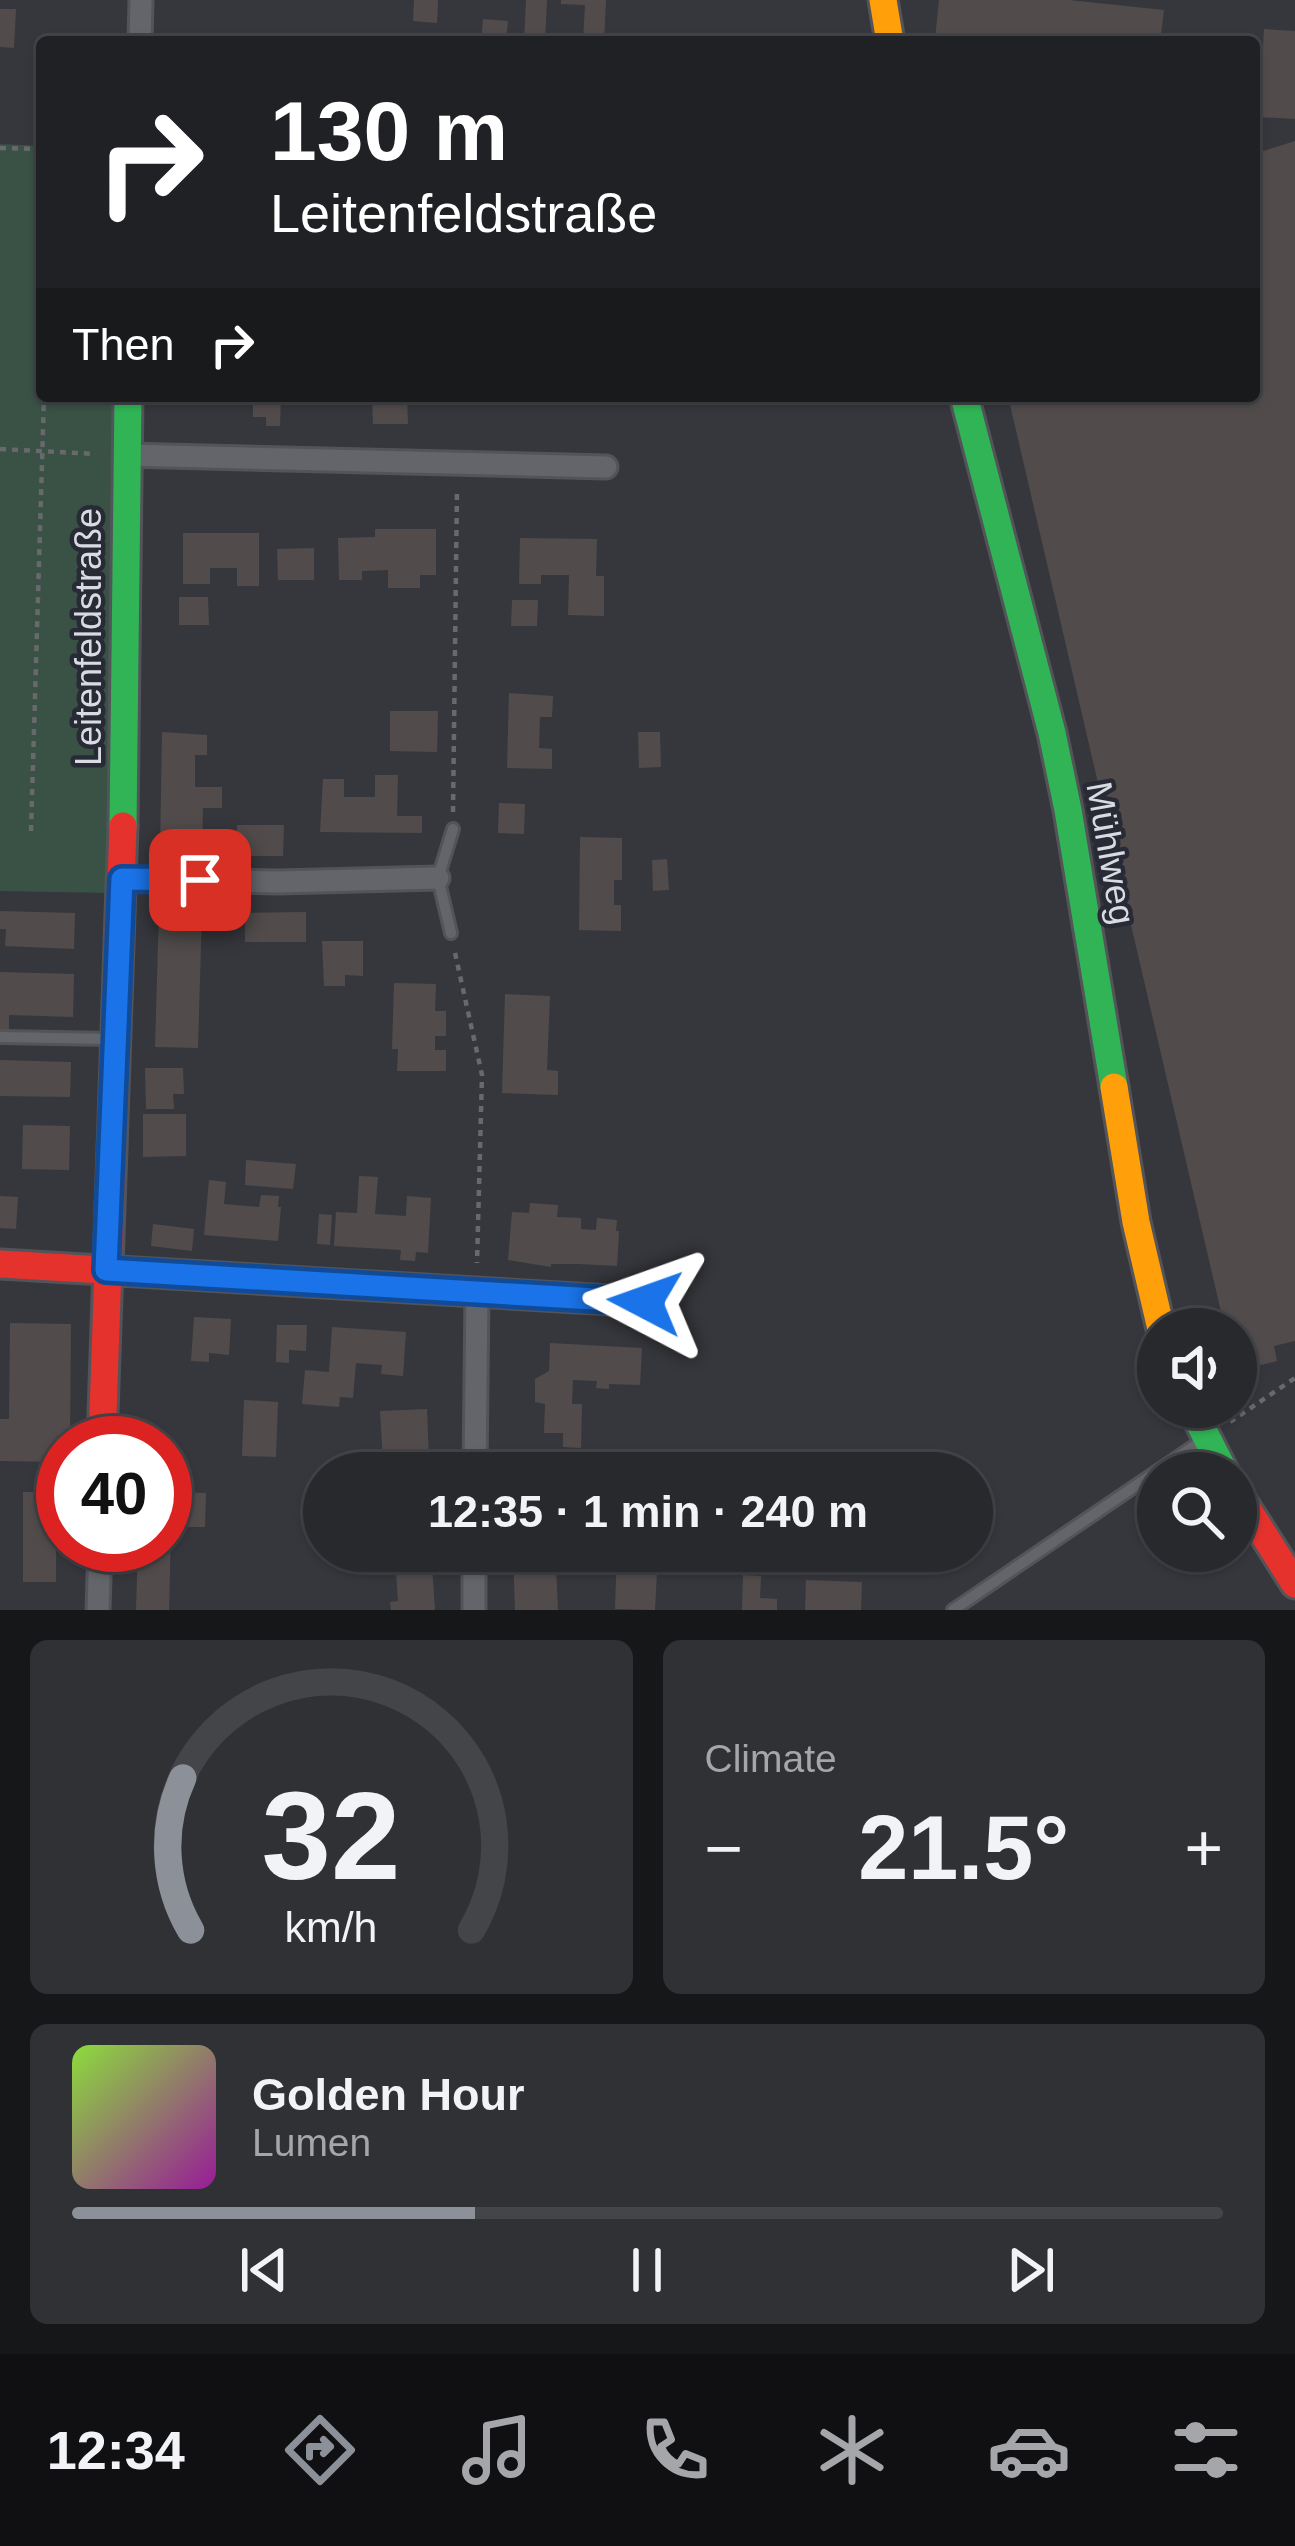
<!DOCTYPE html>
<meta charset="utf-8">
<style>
:root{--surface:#28292d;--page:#303135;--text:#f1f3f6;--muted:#a5a6aa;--line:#444549;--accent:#8c9099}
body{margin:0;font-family:Helvetica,sans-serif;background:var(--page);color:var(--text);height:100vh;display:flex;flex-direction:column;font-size:45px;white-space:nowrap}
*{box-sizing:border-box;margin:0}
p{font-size:39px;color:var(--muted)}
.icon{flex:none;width:66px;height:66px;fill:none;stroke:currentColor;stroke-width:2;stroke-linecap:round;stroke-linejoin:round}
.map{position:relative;height:1610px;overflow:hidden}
.sheet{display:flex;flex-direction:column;gap:30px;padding:30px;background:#161719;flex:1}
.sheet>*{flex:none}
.hud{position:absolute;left:36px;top:36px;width:1224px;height:366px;border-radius:12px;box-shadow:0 3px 9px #0004,0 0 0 3px var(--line);background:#202124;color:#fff;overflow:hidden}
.tools{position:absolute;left:1137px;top:1308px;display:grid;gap:24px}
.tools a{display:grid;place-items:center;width:120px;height:120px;border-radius:50%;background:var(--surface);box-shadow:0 3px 9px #0004,0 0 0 3px var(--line);font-size:60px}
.speed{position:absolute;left:36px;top:1416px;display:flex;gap:24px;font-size:60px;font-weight:700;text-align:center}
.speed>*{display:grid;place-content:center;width:156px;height:156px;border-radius:50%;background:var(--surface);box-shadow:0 3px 9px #0004,0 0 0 3px var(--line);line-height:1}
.speed .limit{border:18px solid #d22;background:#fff;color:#111}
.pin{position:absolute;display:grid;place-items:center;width:102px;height:102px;color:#fff;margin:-51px;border-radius:24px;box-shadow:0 6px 18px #0006}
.me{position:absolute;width:132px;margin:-66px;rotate:274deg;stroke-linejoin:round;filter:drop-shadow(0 0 9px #0008)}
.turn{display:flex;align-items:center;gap:42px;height:252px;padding:0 36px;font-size:54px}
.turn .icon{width:156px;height:156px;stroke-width:2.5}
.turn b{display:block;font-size:84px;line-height:102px}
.then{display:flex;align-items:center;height:114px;padding:0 36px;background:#0003;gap:24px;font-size:45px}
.big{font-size:90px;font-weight:600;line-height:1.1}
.sheet .card{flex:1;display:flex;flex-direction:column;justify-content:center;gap:18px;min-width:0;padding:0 42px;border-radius:18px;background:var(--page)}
.sheet .dial{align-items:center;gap:0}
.dial svg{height:312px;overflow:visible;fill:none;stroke:var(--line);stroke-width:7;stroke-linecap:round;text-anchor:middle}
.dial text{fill:var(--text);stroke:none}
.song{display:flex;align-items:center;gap:36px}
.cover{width:144px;height:144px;border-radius:18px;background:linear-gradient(135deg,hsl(90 70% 55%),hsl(300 70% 35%))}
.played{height:12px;border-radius:6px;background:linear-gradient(90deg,var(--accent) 35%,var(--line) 35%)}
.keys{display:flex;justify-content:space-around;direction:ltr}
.heat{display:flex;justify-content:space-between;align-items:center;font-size:66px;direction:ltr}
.sheet .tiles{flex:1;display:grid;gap:30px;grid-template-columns:1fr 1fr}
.card:last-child{grid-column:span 2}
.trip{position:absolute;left:303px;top:1452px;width:690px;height:120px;border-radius:60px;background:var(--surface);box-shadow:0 3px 9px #0004,0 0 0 3px var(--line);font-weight:600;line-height:120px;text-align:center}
.tabs{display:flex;height:192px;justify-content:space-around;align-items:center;background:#101012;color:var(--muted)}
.tabs .icon{width:84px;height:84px}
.tabs .active{color:var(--accent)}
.tabs b{font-size:54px;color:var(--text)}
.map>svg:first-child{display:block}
</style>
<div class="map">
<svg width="1295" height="1610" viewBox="0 0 1295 1610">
<rect width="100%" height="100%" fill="#36373c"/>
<path fill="#395245" d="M 0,144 L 42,146 L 42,396 L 119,396 L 112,893 L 0,891 Z"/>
<path fill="#514c4b" d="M 414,0 L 438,0 L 437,23 L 413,21 Z
M 526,0 L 547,0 L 545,42 L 524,42 Z
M 561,0 L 606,0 L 604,42 L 583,42 L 585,5 L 561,4 Z
M 939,0 L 1069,0 L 1164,10 L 1160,42 L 963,42 L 935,39 Z
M 0,9 L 16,9 L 14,48 L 0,47 Z
M 483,19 L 508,21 L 506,42 L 481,42 Z
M 1264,29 L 1295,31 L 1295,119 L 1259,117 Z
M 1295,141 L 1295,1341 L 1274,1346 L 1277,1361 L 1236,1371 L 1236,1329 L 1225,1329 L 1008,396 L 1254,396 L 1254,154 Z
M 253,396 L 281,396 L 280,426 L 266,426 L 266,417 L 253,417 Z
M 372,396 L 407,396 L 408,424 L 373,424 Z
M 375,529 L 436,529 L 436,575 L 420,575 L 420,588 L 388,588 L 388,570 L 362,571 L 362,580 L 339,580 L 338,538 L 375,537 Z
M 183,533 L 259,533 L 259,586 L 237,586 L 237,568 L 210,568 L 210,584 L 183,584 Z
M 520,538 L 597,539 L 596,576 L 604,576 L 604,616 L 568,615 L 569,575 L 541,575 L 541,584 L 519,584 Z
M 314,548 L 314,580 L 278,580 L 277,549 Z
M 179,597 L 208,597 L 209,625 L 179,625 Z
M 512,600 L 538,600 L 537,626 L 511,626 Z
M 509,693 L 553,696 L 552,717 L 540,717 L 539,748 L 552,749 L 552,769 L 507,768 Z
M 390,711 L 438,711 L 437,752 L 390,751 Z
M 162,732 L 207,735 L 207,755 L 195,755 L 195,787 L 222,787 L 222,808 L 203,808 L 202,852 L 160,851 Z
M 638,732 L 660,732 L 661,767 L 639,768 Z
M 375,775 L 398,775 L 397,816 L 422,816 L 422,833 L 320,832 L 323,779 L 344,779 L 344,797 L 375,797 Z
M 499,803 L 525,804 L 524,834 L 498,833 Z
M 237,825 L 284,825 L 283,856 L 237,856 Z
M 580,837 L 622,838 L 622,880 L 614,880 L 614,905 L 621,905 L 621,931 L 579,930 Z
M 667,859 L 669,890 L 653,891 L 652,860 Z
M 0,911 L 75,913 L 74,949 L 5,946 L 6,929 L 0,929 Z
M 159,911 L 202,911 L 198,1048 L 155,1047 Z
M 306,912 L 306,942 L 245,942 L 245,913 Z
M 322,941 L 363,941 L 363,976 L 345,975 L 345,986 L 324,986 Z
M 0,972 L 74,974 L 73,1017 L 9,1015 L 9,1032 L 0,1031 Z
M 394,983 L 436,984 L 435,1011 L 446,1011 L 446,1036 L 435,1036 L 435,1050 L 446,1050 L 446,1071 L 397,1071 L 398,1049 L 392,1049 Z
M 505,994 L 550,996 L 547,1070 L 558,1071 L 558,1095 L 502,1093 Z
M 0,1060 L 71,1062 L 70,1097 L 0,1096 Z
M 145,1068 L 183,1068 L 184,1094 L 173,1094 L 174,1109 L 146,1109 Z
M 143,1114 L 186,1114 L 186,1156 L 143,1157 Z
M 23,1125 L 70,1126 L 69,1170 L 22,1169 Z
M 246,1160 L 296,1164 L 293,1189 L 245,1185 Z
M 359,1176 L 378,1177 L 375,1214 L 406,1216 L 407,1196 L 431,1198 L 428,1253 L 416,1252 L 415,1261 L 400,1260 L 401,1250 L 334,1246 L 336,1212 L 357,1213 Z
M 209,1180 L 226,1182 L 224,1204 L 259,1207 L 261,1195 L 279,1196 L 278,1207 L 281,1207 L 278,1241 L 204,1235 Z
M 0,1196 L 18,1197 L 16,1229 L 0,1228 Z
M 530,1203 L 558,1205 L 557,1217 L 581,1218 L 581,1229 L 596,1230 L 597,1218 L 617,1220 L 616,1231 L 619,1231 L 617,1266 L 578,1264 L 551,1264 L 551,1267 L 508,1260 L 512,1212 L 529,1213 Z
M 319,1214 L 332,1215 L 330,1245 L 317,1244 Z
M 153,1224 L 194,1229 L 192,1251 L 151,1246 Z
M 194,1317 L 231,1319 L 229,1355 L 209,1353 L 209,1362 L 191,1361 Z
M 10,1323 L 71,1324 L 70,1443 L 63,1443 L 63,1462 L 0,1461 L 0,1419 L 9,1419 Z
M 277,1325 L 307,1325 L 306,1351 L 289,1350 L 289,1363 L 276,1362 Z
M 332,1327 L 406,1332 L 403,1376 L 381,1374 L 382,1365 L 356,1363 L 353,1398 L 340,1397 L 339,1407 L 302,1404 L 305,1370 L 329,1372 Z
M 550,1343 L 642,1348 L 640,1385 L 609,1384 L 609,1389 L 596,1388 L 597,1381 L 573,1380 L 572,1404 L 582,1404 L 581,1448 L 563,1447 L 563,1433 L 544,1433 L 545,1404 L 535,1402 L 535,1379 L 549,1371 Z
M 244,1400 L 278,1402 L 276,1457 L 242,1456 Z
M 427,1409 L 429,1459 L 383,1462 L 380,1411 Z
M 165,1488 L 171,1488 L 171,1492 L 206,1493 L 205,1527 L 171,1527 L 169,1610 L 136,1610 L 138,1545 L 165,1545 Z
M 23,1492 L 56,1492 L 56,1582 L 23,1582 Z
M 379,1551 L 431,1551 L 435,1610 L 391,1610 L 390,1602 L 398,1601 L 396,1571 L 380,1572 Z
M 513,1551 L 546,1551 L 546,1567 L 556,1567 L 558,1610 L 515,1610 Z
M 617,1551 L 658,1551 L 655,1610 L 615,1609 Z
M 743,1575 L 761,1576 L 760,1598 L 777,1599 L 777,1610 L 742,1610 Z
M 806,1580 L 862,1582 L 861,1610 L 805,1610 Z"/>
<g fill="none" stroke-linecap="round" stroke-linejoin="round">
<defs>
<path id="lane" d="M 451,933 L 438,878 L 453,829
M 0,1037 L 112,1039
M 953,1610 L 1203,1440"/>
<path id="street" d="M 140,42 L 141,0
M 126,455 L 606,467
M 122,879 L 278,882 L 438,878
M 475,1473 L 477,1292
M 98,1610 L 100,1545
M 474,1610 L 474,1551"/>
<path id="fast" d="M 964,396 L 1052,733 L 1068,810 L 1114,1087
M 123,826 L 128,396
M 1191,1407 L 1225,1473"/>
<path id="slow" d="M 883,0 L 890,42
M 1114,1087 L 1136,1222 L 1161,1329"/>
<path id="jam" d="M 0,1264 L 645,1302
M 102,1443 L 123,826
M 1236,1491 L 1295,1584"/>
</defs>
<use href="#lane" stroke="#535459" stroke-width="16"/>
<use href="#street" stroke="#535459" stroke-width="27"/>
<use href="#fast" stroke="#535459" stroke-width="33"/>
<use href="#slow" stroke="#535459" stroke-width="33"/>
<use href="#jam" stroke="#535459" stroke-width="33"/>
<path stroke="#68696c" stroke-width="4.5" stroke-dasharray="6 6" stroke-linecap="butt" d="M 0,148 L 42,149
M 0,449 L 96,454
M 453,812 L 457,488
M 31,831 L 44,396
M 455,953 L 482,1075 L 477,1263
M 1230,1422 L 1295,1378"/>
<use href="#lane" stroke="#64656a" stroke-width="10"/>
<use href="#street" stroke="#64656a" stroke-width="21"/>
<use href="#fast" stroke="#30b455" stroke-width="27"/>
<use href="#slow" stroke="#ff9f0a" stroke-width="27"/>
<use href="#jam" stroke="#e5322d" stroke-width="27"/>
</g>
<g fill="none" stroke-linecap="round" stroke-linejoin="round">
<defs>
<path id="route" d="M 200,880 L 122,879 L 106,1270 L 645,1302"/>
</defs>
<use href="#route" stroke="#114b97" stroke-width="30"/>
<use href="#route" stroke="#1a73e8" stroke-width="21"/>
</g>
<g text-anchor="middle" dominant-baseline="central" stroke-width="9" stroke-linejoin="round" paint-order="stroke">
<g font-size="36" fill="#d9dbe2" stroke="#282b36">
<text transform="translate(88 637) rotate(-90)">Leitenfeldstraße</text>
<text transform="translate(1111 853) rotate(80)">Mühlweg</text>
</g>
</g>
</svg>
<div class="tools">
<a><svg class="icon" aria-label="sound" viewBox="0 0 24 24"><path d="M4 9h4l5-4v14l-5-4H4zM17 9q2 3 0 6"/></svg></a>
<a><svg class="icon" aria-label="search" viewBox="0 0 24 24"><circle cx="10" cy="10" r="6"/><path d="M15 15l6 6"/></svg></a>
</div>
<div class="speed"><div class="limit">40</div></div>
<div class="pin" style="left:200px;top:880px;background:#d93025"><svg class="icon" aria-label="arrive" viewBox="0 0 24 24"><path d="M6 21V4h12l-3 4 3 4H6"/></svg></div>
<svg class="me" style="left:645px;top:1302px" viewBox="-20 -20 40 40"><path d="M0-17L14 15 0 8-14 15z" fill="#1a73e8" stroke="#fff" stroke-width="4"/></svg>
<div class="trip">12:35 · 1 min · 240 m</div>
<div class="hud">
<div class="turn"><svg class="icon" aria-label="right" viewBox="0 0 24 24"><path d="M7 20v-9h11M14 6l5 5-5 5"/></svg><div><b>130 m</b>Leitenfeldstraße</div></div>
<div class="then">Then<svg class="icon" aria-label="right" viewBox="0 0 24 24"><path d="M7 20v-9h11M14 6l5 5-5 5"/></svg></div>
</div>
</div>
<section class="sheet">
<div class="tiles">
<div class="card dial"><svg viewBox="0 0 100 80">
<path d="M14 69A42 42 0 1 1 86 69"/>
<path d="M14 69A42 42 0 0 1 12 30" stroke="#8c9099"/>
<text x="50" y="56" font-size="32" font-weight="700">32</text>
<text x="50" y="72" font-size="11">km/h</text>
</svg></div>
<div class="card"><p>Climate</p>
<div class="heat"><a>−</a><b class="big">21.5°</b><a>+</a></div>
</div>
<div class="card">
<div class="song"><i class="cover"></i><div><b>Golden Hour</b><p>Lumen</p></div></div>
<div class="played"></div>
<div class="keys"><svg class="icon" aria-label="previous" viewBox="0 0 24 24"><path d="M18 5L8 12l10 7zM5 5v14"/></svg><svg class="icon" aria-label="pause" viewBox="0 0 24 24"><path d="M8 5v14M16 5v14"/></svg><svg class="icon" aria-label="next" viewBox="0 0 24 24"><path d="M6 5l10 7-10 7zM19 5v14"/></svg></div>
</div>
</div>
</section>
<nav class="tabs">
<b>12:34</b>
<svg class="icon active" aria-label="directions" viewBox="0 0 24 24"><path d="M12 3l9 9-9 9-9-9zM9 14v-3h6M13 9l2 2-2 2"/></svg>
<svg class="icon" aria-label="music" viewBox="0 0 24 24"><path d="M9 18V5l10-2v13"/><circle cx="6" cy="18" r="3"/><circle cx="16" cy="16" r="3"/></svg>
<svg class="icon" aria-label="phone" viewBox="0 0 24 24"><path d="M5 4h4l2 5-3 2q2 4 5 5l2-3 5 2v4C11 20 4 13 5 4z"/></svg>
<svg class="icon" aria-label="climate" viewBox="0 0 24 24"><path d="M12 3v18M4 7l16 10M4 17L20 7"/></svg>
<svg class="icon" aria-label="car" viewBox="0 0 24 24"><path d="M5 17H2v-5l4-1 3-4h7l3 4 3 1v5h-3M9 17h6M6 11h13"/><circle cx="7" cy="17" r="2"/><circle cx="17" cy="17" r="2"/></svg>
<svg class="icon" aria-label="filters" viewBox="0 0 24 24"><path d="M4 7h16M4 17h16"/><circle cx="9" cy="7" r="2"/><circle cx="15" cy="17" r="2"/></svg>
</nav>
